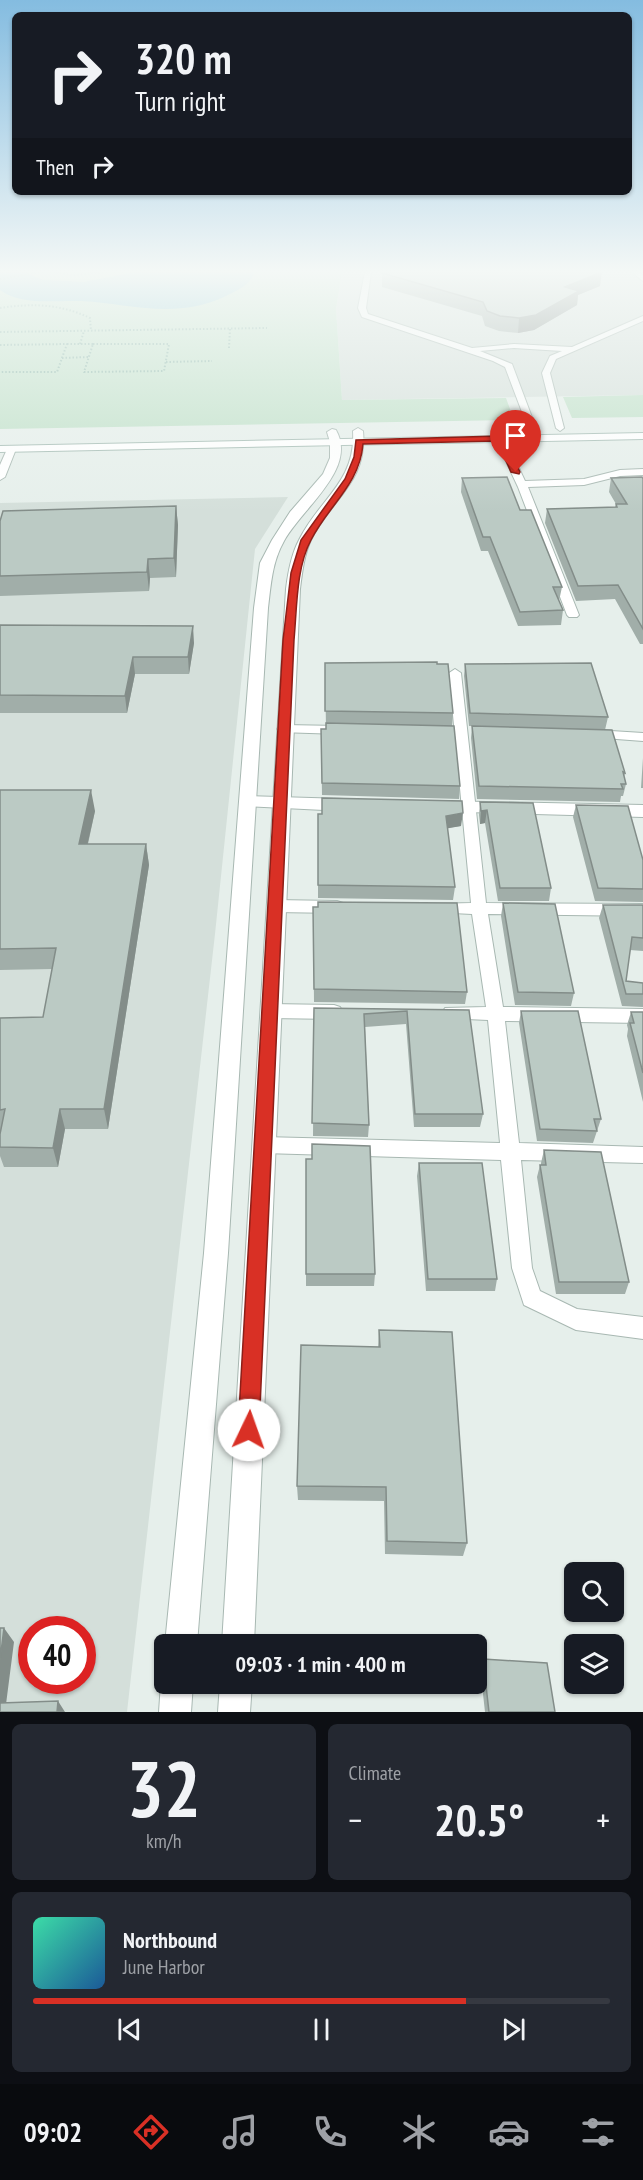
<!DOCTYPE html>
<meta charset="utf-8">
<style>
:root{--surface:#171b24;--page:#242831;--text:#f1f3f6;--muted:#9ea1a6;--line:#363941;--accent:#d93025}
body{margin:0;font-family:"PT Sans Narrow",sans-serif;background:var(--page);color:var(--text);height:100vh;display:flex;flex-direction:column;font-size:22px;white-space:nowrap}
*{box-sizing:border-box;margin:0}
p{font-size:20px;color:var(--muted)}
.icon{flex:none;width:33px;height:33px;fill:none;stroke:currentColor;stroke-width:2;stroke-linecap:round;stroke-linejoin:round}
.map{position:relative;height:1712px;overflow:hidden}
.sheet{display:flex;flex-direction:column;gap:12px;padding:12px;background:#0d0f14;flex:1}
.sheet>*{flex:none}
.banner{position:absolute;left:12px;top:12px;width:620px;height:183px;border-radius:9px;box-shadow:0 2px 4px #0004;background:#171b24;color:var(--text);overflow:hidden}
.buttons{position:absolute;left:564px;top:1562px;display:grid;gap:12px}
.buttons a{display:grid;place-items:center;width:60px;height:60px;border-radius:9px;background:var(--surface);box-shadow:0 2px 4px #0004;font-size:30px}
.speed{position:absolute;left:18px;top:1616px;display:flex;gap:12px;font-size:30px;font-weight:700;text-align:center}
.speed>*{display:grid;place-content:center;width:78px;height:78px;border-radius:50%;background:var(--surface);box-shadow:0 2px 4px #0004;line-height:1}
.speed .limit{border:9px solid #d22;background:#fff;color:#111}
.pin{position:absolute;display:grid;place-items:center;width:51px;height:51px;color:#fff;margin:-62px -26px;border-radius:50% 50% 50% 0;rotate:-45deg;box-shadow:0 0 6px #0007}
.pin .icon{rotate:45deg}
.me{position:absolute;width:66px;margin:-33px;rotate:3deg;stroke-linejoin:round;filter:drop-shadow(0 0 4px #0008)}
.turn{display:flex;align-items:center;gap:21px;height:126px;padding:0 24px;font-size:27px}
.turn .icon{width:78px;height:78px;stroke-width:2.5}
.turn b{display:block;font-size:42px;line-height:51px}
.then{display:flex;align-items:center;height:57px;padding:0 24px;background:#0003;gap:12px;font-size:22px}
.big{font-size:45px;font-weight:800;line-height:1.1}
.sheet .widget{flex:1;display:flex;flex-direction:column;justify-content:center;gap:9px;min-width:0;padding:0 21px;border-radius:9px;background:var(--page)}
.sheet .dial{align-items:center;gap:0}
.dial b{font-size:78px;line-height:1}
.song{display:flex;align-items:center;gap:18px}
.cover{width:72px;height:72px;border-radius:9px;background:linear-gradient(135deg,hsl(160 70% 55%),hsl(210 70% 35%))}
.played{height:6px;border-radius:3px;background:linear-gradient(90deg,var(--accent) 75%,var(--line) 75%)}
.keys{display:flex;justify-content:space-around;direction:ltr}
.heat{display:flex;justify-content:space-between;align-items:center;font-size:33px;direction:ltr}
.sheet .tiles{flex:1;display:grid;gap:12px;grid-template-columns:1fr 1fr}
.widget:last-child{grid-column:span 2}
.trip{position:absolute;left:154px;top:1634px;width:333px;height:60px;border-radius:9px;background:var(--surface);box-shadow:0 2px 4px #0004;font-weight:800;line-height:60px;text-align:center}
.menu{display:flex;height:96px;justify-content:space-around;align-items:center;background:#090b0e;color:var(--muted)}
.menu .icon{width:42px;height:42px}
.menu .active{color:var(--accent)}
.menu b{font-size:27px;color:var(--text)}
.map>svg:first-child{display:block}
</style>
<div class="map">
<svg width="643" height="1712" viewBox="0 0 643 1712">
<rect width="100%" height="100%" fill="#e6efeb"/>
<path fill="#d4dfda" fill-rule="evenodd" d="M 342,272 L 643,272 L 643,395 L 342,400 L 336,309 Z
M 288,497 L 255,549 L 215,934 L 127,1712 L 0,1712 L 0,503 ZM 32,1629 L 82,1629 L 82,1680 L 32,1680 Z"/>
<path fill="#bfe0c8" d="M 0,272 L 342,272 L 336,309 L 342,400 L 506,398 L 514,420 L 0,429 Z
M 643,395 L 643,417 L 572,418 L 563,397 Z"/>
<path fill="#8ec9d4" d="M 0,272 L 24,272 L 43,280 L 84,282 L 135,272 L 254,272 L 254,274 C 248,286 238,290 226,296 C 175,320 133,304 81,301 C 55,300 21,306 0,290 Z"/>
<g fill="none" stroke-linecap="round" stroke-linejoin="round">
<defs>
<path id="service" d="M 365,272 L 371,272 L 366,308 L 368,314 L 472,348 L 514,344 L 572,347 L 643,316 L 643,321 L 556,359 L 550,373 L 564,428 L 560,431 L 556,428 L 542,373 L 550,356 L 562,351 L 514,348 L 480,351 L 512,364 L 536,428 L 532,431 L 528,428 L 505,367 L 493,361 L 362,317 L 358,308 Z
M 632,272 L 639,272 L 643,275 L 643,281 Z
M 497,436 L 505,438 L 525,481 L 584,479 L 620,470 L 643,469 L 643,475 L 620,476 L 584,485 L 528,487 L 579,615 L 577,617 L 569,617 L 567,615 L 518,487 L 495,438 Z
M 8,447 L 16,449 L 5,477 L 0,480 L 0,465 Z
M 455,669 L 461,673 L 486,903 L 643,904 L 643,916 L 488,914 L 503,1007 L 643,1009 L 643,1023 L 505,1021 L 519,1143 L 643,1147 L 643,1163 L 521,1160 L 532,1268 L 540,1291 L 577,1309 L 643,1317 L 643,1339 L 576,1330 L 524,1305 L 512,1268 L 501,1160 L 263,1153 L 256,1151 L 253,1145 L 256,1139 L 263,1137 L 500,1143 L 488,1020 L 445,1018 L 442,1013 L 445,1008 L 486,1007 L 472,914 L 433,912 L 431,908 L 433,904 L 471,903 L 449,673 Z
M 284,725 L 340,726 L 347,730 L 340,734 L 279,732 L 277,729 L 279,726 Z
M 595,730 L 643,733 L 643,741 L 590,737 L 588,734 Z
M 275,900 L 337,901 L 343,903 L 345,907 L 343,911 L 337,913 L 275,912 L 269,910 L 267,906 L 269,902 Z
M 270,1004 L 334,1005 L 340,1007 L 343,1012 L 340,1017 L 334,1019 L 270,1018 L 264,1016 L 261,1011 L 264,1006 Z"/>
<path id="minor" d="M 249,796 L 344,799 L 350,801 L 353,805 L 350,809 L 344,811 L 243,806 L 240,802 L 243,798 Z
M 438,801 L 643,805 L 643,817 L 432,811 L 429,807 L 432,803 Z"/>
<path id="tertiary" d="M 358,428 L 363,431 C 368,482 331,499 311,540 C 304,555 302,573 300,589 L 254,1644 L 222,1644 L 286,589 C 288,573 291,555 299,540 C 319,499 356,482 353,431 Z
M 332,429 L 336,430 C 358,469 302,508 284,541 C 272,562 271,584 268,608 L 228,1253 L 197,1644 L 165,1644 L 204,1253 L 254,608 L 260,563 L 272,540 L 290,512 L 323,474 L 330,458 L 330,442 L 327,432 Z
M 165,1673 L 165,1683 L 193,1683 L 191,1712 L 159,1712 L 161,1683 Z
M 220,1683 L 252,1683 L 250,1712 L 218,1712 Z"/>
<path id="secondary" d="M 643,433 L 643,439 L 0,452 L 0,446 Z"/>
</defs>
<use href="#service" stroke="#a8b8b2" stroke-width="2"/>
<use href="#minor" stroke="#a8b8b2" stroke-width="2"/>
<use href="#tertiary" stroke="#a8b8b2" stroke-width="2"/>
<use href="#secondary" stroke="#a4bbb3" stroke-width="2"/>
<path stroke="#86b3a5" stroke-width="2" stroke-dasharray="1.5 2" stroke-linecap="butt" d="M 53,272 L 74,275 L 108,272
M 0,279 L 41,272
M 0,308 C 32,303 61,304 90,318 L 91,331
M 0,332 L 267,328
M 67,344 L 93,344
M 80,344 L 84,331
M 93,344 L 169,344 L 164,371 L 84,372 Z
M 0,345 L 67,344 L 57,372 L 0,372
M 229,348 L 230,328
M 62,358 L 88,357
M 166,362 L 212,361"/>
<use href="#service" fill="#fff" fill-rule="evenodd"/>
<use href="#minor" fill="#fff" fill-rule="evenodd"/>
<use href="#tertiary" fill="#fff" fill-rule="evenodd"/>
<use href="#secondary" fill="#fff" fill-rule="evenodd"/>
</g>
<path fill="#a1aea9" d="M 382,273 L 600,286 L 578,295 L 577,305 L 534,330 L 518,333 L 499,331 L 485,326 L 482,316 L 382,287 Z
M 462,478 L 520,510 L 562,587 L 559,601 L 563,610 L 561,625 L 518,626 L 488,551 L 481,551 L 461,492 Z
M 611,478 L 643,479 L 643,644 L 640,644 L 615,599 L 576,601 L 545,523 L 547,509 L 615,507 L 616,504 L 609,492 Z
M 176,506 L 178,525 L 176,577 L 150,578 L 149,591 L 0,596 L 0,521 Z
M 0,625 L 194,643 L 189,674 L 135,674 L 127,713 L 0,713 Z
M 325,663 L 453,713 L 452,726 L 460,786 L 459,799 L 322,795 L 321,729 L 326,729 Z
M 465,664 L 608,717 L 605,730 L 625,773 L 624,777 L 626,784 L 623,796 L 621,796 L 620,802 L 477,799 L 471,738 L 472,726 L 469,726 L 464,676 Z
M 643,758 L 643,788 L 641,788 Z
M 0,790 L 95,811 L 88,844 L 146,844 L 149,865 L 108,1129 L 65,1129 L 58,1167 L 4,1167 L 0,1156 L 0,1134 L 1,1130 L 0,1130 L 0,1018 L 43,1017 L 52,969 L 0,970 Z
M 480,802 L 551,888 L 549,901 L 498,901 L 485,823 L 480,824 L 479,815 Z
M 576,805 L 643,860 L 643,902 L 595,901 L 573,817 Z
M 318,814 L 461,826 L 447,828 L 455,887 L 453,900 L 318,898 Z
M 503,903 L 574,993 L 571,1006 L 515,1005 L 501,916 Z
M 603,905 L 643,905 L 643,951 L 630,950 L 626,981 L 643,983 L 643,1007 L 622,1006 L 599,918 Z
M 313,907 L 467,992 L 465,1004 L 314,1002 Z
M 314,1008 L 469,1010 L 483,1114 L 480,1127 L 414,1127 L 406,1024 L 365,1027 L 369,1125 L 368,1137 L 313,1136 Z
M 521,1011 L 601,1119 L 593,1143 L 537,1141 L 519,1023 Z
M 631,1012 L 643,1012 L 643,1102 L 627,1036 L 628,1029 L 627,1025 Z
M 544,1150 L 629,1282 L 625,1294 L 556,1294 L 537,1177 L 540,1165 L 541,1165 L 541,1163 Z
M 306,1159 L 312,1159 L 375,1274 L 374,1286 L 306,1286 Z
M 419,1163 L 497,1279 L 495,1291 L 426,1291 L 417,1176 Z
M 379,1330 L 467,1543 L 463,1556 L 385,1554 L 384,1501 L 298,1500 L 297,1486 L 378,1347 Z
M 483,1659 L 555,1712 L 485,1712 L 480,1667 Z"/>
<path fill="#838d89" d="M 602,272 L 600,286 L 578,295 L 577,305 L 534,330 L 518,333 L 519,318 L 565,287 Z
M 176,506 L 178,525 L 176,577 L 174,558 Z
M 148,559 L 150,578 L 149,591 L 147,572 Z
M 193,626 L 194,643 L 189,674 L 188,657 Z
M 133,657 L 135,674 L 127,713 L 125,696 Z
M 91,790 L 95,811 L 83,864 L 79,844 Z
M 487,810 L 485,823 L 480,824 L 481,811 Z
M 463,813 L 461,826 L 444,829 L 446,816 Z
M 146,844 L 149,865 L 108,1129 L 104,1109 Z
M 60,1109 L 65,1129 L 58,1167 L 53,1148 Z
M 4,1628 L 14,1642 L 5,1712 L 0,1710 L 0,1660 Z
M 58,1701 L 65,1712 L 57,1712 Z"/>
<path fill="#bbcac4" stroke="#838d89" stroke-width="1.5" d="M 385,272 L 602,272 L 565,287 L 579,291 L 536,315 L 519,318 L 500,316 L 487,311 L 483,302 L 382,273 Z
M 507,477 L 520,510 L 531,510 L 562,587 L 553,587 L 563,610 L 520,612 L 490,537 L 483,537 L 462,478 Z
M 642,477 L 643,479 L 643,629 L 618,585 L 578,586 L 547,509 L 617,507 L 616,504 L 627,504 L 611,478 Z
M 176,506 L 174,558 L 148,559 L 147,572 L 0,576 L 0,521 L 3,511 Z
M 0,625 L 193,626 L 188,657 L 133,657 L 125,696 L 0,695 Z
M 437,662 L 437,664 L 448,664 L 453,713 L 325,711 L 325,663 Z
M 591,663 L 608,717 L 470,713 L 465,664 Z
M 326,723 L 454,726 L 460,786 L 322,783 L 321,729 L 326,729 Z
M 472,726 L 612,730 L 625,773 L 623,772 L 626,784 L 621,784 L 623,789 L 479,786 Z
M 0,790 L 91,790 L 79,844 L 146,844 L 104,1109 L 60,1109 L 53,1148 L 0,1147 L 0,1134 L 5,1109 L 0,1110 L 0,1018 L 43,1017 L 56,948 L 0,949 Z
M 322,798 L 462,801 L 463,813 L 446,816 L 455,887 L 318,885 L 318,814 L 322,814 Z
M 480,802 L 533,803 L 551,888 L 500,888 L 487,810 L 481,811 Z
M 576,805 L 628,806 L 643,860 L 643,889 L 598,888 Z
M 318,902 L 457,903 L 467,992 L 314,989 L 313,907 L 318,907 Z
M 503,903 L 555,904 L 574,993 L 518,992 Z
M 603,905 L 643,905 L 643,938 L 632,937 L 626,981 L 643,983 L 643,994 L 626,994 Z
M 314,1008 L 469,1010 L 483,1114 L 415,1114 L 407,1011 L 364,1014 L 369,1125 L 312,1123 Z
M 521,1011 L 578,1011 L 601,1119 L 594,1119 L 597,1131 L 540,1129 Z
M 631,1012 L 643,1012 L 643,1073 L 630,1023 L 634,1023 Z
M 312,1144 L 370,1146 L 375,1274 L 306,1274 L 306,1159 L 312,1159 Z
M 544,1150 L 601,1152 L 629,1282 L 559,1282 L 540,1165 L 546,1165 Z
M 419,1163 L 482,1163 L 497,1279 L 428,1279 Z
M 379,1330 L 452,1332 L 467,1543 L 387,1541 L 386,1487 L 297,1486 L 301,1345 L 380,1347 Z
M 0,1628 L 4,1628 L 0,1660 Z
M 483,1659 L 547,1663 L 555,1712 L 489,1712 Z
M 58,1701 L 57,1712 L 0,1712 L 0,1703 Z"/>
<linearGradient id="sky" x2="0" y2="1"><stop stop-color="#84bce0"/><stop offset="0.53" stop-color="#f4f8f6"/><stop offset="1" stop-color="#f4f8f6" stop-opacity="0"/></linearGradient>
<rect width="643" height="512" fill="url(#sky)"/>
<path fill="#d93025" stroke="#8d1f18" stroke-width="1.5" d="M 500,436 L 504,438 L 520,472 L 519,474 L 511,472 L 497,441 L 363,444 C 360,484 328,506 311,540 C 296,568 297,608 294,640 L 259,1430 L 256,1437 L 249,1440 L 241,1437 L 238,1430 L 283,640 L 291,573 L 301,540 L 345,479 L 354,457 L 356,440 Z"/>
</svg>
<div class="buttons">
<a><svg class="icon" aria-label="search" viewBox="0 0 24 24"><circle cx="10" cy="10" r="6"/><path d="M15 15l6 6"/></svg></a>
<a><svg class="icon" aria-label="layers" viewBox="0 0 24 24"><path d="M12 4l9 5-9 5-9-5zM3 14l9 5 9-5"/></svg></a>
</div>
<div class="speed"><div class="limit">40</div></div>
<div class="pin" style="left:516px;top:472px;background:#d93025"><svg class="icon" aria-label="arrive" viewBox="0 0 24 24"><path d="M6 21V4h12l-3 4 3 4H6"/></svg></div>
<svg class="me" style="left:249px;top:1430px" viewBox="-20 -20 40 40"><circle r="19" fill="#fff"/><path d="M0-13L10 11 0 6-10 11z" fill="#d93025"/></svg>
<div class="trip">09:03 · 1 min · 400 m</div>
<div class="banner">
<div class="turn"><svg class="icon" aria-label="right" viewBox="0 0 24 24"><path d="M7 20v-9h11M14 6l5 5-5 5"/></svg><div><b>320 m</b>Turn right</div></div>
<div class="then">Then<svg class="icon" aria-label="right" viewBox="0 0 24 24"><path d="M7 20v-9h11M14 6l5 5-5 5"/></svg></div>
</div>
</div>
<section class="sheet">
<div class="tiles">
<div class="widget dial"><b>32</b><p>km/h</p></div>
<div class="widget"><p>Climate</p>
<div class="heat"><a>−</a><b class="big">20.5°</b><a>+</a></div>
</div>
<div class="widget">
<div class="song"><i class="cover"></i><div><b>Northbound</b><p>June Harbor</p></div></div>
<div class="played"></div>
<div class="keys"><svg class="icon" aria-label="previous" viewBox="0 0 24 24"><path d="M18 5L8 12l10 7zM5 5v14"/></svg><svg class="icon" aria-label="pause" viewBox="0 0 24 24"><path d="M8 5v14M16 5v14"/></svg><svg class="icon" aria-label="next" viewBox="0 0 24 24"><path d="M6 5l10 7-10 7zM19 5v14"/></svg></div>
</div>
</div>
</section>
<nav class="menu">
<b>09:02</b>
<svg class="icon active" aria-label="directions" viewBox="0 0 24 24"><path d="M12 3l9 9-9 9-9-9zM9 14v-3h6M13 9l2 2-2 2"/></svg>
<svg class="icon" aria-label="music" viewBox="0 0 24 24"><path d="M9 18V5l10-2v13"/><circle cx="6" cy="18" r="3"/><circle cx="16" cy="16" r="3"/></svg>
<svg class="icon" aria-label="phone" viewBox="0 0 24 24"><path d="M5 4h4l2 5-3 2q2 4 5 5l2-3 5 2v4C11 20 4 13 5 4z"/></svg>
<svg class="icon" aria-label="climate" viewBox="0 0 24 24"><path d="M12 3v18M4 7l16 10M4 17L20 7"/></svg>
<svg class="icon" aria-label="car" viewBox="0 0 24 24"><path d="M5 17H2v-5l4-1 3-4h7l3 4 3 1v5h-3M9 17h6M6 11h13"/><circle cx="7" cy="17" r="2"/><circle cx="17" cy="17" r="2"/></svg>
<svg class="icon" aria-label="filters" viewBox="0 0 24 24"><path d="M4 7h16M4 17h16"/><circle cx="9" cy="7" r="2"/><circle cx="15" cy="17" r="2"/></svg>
</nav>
